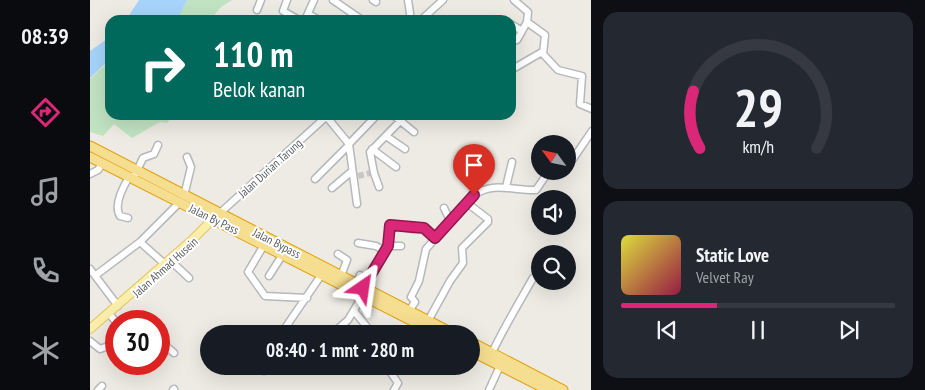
<!DOCTYPE html>
<html lang="id">
<meta charset="utf-8">
<style>
:root{--surface:#171b24;--page:#242831;--text:#f1f3f6;--muted:#9ea1a6;--line:#363941;--accent:#db2777}
body{margin:0;font-family:"PT Sans Narrow",sans-serif;background:var(--page);color:var(--text);height:100vh;display:flex;flex-direction:column;font-size:19px;white-space:nowrap}
*{box-sizing:border-box;margin:0}
p{font-size:16px;color:var(--muted)}
.icon{flex:none;width:28px;height:28px;fill:none;stroke:currentColor;stroke-width:2;stroke-linecap:round;stroke-linejoin:round}
.map{position:relative;flex:1;overflow:hidden}
.panel{display:flex;flex-direction:column;gap:12px;padding:12px;background:#0d0f14;width:334px}
.panel>*{flex:none}
.banner{position:absolute;left:15px;top:15px;width:411px;height:105px;border-radius:15px;box-shadow:0 5px 20px #0002;background:#00695c;color:#fff;overflow:hidden}
.needle{width:32px;rotate:303deg}
.buttons{position:absolute;left:441px;top:135px;display:grid;gap:10px}
.buttons a{display:grid;place-items:center;width:45px;height:45px;border-radius:50%;background:var(--surface);box-shadow:0 5px 20px #0002;font-size:25px}
.speed{position:absolute;left:15px;top:310px;display:flex;gap:10px;font-size:25px;font-weight:700;text-align:center}
.speed>*{display:grid;place-content:center;width:65px;height:65px;border-radius:50%;background:var(--surface);box-shadow:0 5px 20px #0002;line-height:1}
.speed .limit{border:8px solid #d22;background:#fff;color:#111}
.pin{position:absolute;display:grid;place-items:center;width:42px;height:42px;color:#fff;margin:-51px -21px;border-radius:50% 50% 50% 0;rotate:-45deg;box-shadow:0 0 5px #0007}
.pin .icon{rotate:45deg}
.me{position:absolute;width:55px;margin:-28px;rotate:32deg;stroke-linejoin:round;filter:drop-shadow(0 0 4px #0008)}
.turn{display:flex;align-items:center;gap:18px;height:105px;padding:0 25px;font-size:22px}
.turn .icon{width:65px;height:65px;stroke-width:2.5}
.turn b{display:block;font-size:35px;line-height:42px}
.panel .card{flex:1;display:flex;flex-direction:column;justify-content:center;gap:8px;min-width:0;padding:0 18px;border-radius:15px;background:var(--page)}
.panel .dial{align-items:center;gap:0}
.dial svg{height:130px;overflow:visible;fill:none;stroke:var(--line);stroke-width:7;stroke-linecap:round;text-anchor:middle}
.dial text{fill:var(--text);stroke:none}
.song{display:flex;align-items:center;gap:15px}
.cover{width:60px;height:60px;border-radius:8px;background:linear-gradient(135deg,hsl(60 70% 55%),hsl(340 70% 35%))}
.played{height:5px;border-radius:2px;background:linear-gradient(90deg,var(--accent) 35%,var(--line) 35%)}
.keys{display:flex;justify-content:space-around;direction:ltr}
.trip{position:absolute;left:110px;top:325px;width:280px;height:50px;border-radius:25px;background:var(--surface);box-shadow:0 5px 20px #0002;font-weight:600;line-height:50px;text-align:center}
main{display:flex;flex:1;min-height:0}
.tabs{display:flex;flex-direction:column;width:90px;justify-content:space-around;align-items:center;background:#090b0e;color:var(--muted)}
.tabs .icon{width:35px;height:35px}
.tabs .on{color:var(--accent)}
.tabs b{font-size:22px;color:var(--text)}
.map>svg:first-child{display:block}
</style>
<main>
<nav class="tabs">
<b>08:39</b>
<svg class="icon on" aria-label="directions" viewBox="0 0 24 24"><path d="M12 3l9 9-9 9-9-9zM9 14v-3h6M13 9l2 2-2 2"/></svg>
<svg class="icon" aria-label="music" viewBox="0 0 24 24"><path d="M9 18V5l10-2v13"/><circle cx="6" cy="18" r="3"/><circle cx="16" cy="16" r="3"/></svg>
<svg class="icon" aria-label="phone" viewBox="0 0 24 24"><path d="M5 4h4l2 5-3 2q2 4 5 5l2-3 5 2v4C11 20 4 13 5 4z"/></svg>
<svg class="icon" aria-label="climate" viewBox="0 0 24 24"><path d="M12 3v18M4 7l16 10M4 17L20 7"/></svg>
</nav>
<div class="map">
<svg width="502" height="390" viewBox="0 0 502 390">
<rect width="100%" height="100%" fill="#edebe3"/>
<path fill="#c0e3c1" d="M 97,0 L 142,0 L 131,7 L 120,20 L 87,20 Z
M 20,60 L 20,115 L 83,115 L 77,123 L 70,122 L 42,138 L 24,124 L 13,136 L 0,132 L 0,79 Z"/>
<path fill="#a6d4fa" d="M 49,0 L 97,0 L 87,20 L 36,20 Z
M 20,37 L 20,59 L 0,78 L 0,51 Z"/>
<g fill="none" stroke-linecap="round" stroke-linejoin="round">
<path stroke="#c8c8c3" stroke-width="6" stroke-dasharray="6 3" stroke-linecap="butt" d="M 268,176 L 280,173"/>
<defs>
<path id="minor" d="M 197,0 L 193,11 L 209,20
M 243,0 L 272,20
M 283,0 L 286,2
M 318,0 L 321,20
M 424,0 L 438,12 L 437,22 L 455,35 L 453,54 L 468,70 L 492,76 L 490,104 L 502,109
M 167,10 L 171,0
M 218,14 L 229,20
M 215,20 L 224,0
M 331,20 L 353,0
M 421,24 L 432,31
M 421,42 L 427,40 L 437,22
M 421,70 L 452,52
M 303,115 L 324,132
M 236,116 L 259,144 L 267,204
M 296,136 L 315,149
M 259,144 L 287,115
M 282,149 L 306,167
M 478,158 L 483,159 L 502,131
M 0,174 L 8,170 L 12,164
M 43,179 L 53,158 L 64,154 L 68,145
M 225,179 L 258,146
M 289,187 L 284,173 L 280,152 L 316,115
M 416,187 L 422,162
M 242,188 L 261,172
M 94,196 L 101,167 L 97,157
M 354,208 L 361,222
M 130,213 L 238,115
M 38,218 L 30,216 C 23,205 33,187 39,177
M 50,242 L 77,266
M 268,243 L 286,246 L 295,251
M 174,245 L 158,272 L 175,296 L 217,298
M 298,246 L 311,246
M 248,254 L 257,260 L 251,276
M 82,262 L 99,278
M 0,269 L 28,306
M 6,275 L 50,242 L 89,203
M 179,276 L 193,254
M 266,284 L 270,275
M 273,288 L 298,246 L 302,225 L 323,229 L 334,228 L 345,239
M 264,311 L 277,327
M 319,311 L 325,302 L 321,297 L 329,281 L 336,249 L 384,195 C 403,181 424,191 446,190 L 459,171
M 21,316 L 26,322
M 338,321 L 360,281 L 373,263 L 372,248 L 398,222 L 398,219 L 377,203
M 243,333 L 258,320 L 273,295
M 191,334 L 232,274
M 69,340 L 84,353
M 0,341 L 10,349 L 21,345
M 402,353 C 414,327 429,303 443,278
M 174,371 L 174,366
M 8,390 L 12,386
M 83,390 L 84,389
M 304,390 L 308,383 L 301,373 L 306,366
M 399,390 L 410,366"/>
<path id="major" d="M 0,329 L 102,240 L 126,216"/>
<path id="highway" d="M 0,146 L 364,334
M 0,157 L 348,334
M 381,342 L 473,390
M 381,351 L 458,390"/>
</defs>
<use href="#minor" stroke="#b5b8bc" stroke-width="9"/>
<use href="#major" stroke="#e8c460" stroke-width="10"/>
<use href="#highway" stroke="#e2a20e" stroke-width="11"/>
<use href="#minor" stroke="#fff" stroke-width="6"/>
<use href="#major" stroke="#faeeab" stroke-width="8"/>
<use href="#highway" stroke="#f6de90" stroke-width="9"/>
</g>
<g fill="none" stroke-linecap="round" stroke-linejoin="round">
<defs>
<path id="route" d="M 273,288 L 298,246 L 300,225 L 334,228 L 345,238 L 384,195"/>
</defs>
<use href="#route" stroke="#8e194d" stroke-width="12"/>
<use href="#route" stroke="#db2777" stroke-width="9"/>
</g>
<g text-anchor="middle" dominant-baseline="central" stroke-width="4" stroke-linejoin="round" paint-order="stroke">
<g font-size="12" fill="#5b5e63" stroke="#fff">
<text transform="translate(180 168) rotate(-42)">Jalan Durian Tarung</text>
<text transform="translate(124 219) rotate(26)">Jalan By Pass</text>
<text transform="translate(187 243) rotate(27)">Jalan Bypass</text>
<text transform="translate(75 267) rotate(-42)">Jalan Ahmad Husein</text>
</g>
</g>
</svg>
<div class="buttons">
<a><svg class="needle" viewBox="-14 -14 28 28"><path d="M0-13l5 13h-10z" fill="#e53935"/><path d="M0 13l5-13h-10z" fill="#9ea1a6"/></svg></a>
<a><svg class="icon" aria-label="sound" viewBox="0 0 24 24"><path d="M4 9h4l5-4v14l-5-4H4zM17 9q2 3 0 6"/></svg></a>
<a><svg class="icon" aria-label="search" viewBox="0 0 24 24"><circle cx="10" cy="10" r="6"/><path d="M15 15l6 6"/></svg></a>
</div>
<div class="speed"><div class="limit">30</div></div>
<div class="pin" style="left:384px;top:195px;background:#d93025"><svg class="icon" aria-label="arrive" viewBox="0 0 24 24"><path d="M6 21V4h12l-3 4 3 4H6"/></svg></div>
<svg class="me" style="left:273px;top:288px" viewBox="-20 -20 40 40"><path d="M0-17L14 15 0 8-14 15z" fill="#db2777" stroke="#fff" stroke-width="4"/></svg>
<div class="trip">08:40 · 1 mnt · 280 m</div>
<div class="banner">
<div class="turn"><svg class="icon" aria-label="right" viewBox="0 0 24 24"><path d="M7 20v-9h11M14 6l5 5-5 5"/></svg><div><b>110 m</b>Belok kanan</div></div>
</div>
</div>
<section class="panel">
<div class="card dial"><svg viewBox="0 0 100 80">
<path d="M14 69A42 42 0 1 1 86 69"/>
<path d="M14 69A42 42 0 0 1 10 34" stroke="#db2777"/>
<text x="50" y="56" font-size="32" font-weight="700">29</text>
<text x="50" y="72" font-size="11">km/h</text>
</svg></div>
<div class="card">
<div class="song"><i class="cover"></i><div><b>Static Love</b><p>Velvet Ray</p></div></div>
<div class="played"></div>
<div class="keys"><svg class="icon" aria-label="previous" viewBox="0 0 24 24"><path d="M18 5L8 12l10 7zM5 5v14"/></svg><svg class="icon" aria-label="pause" viewBox="0 0 24 24"><path d="M8 5v14M16 5v14"/></svg><svg class="icon" aria-label="next" viewBox="0 0 24 24"><path d="M6 5l10 7-10 7zM19 5v14"/></svg></div>
</div>
</section>
</main>
